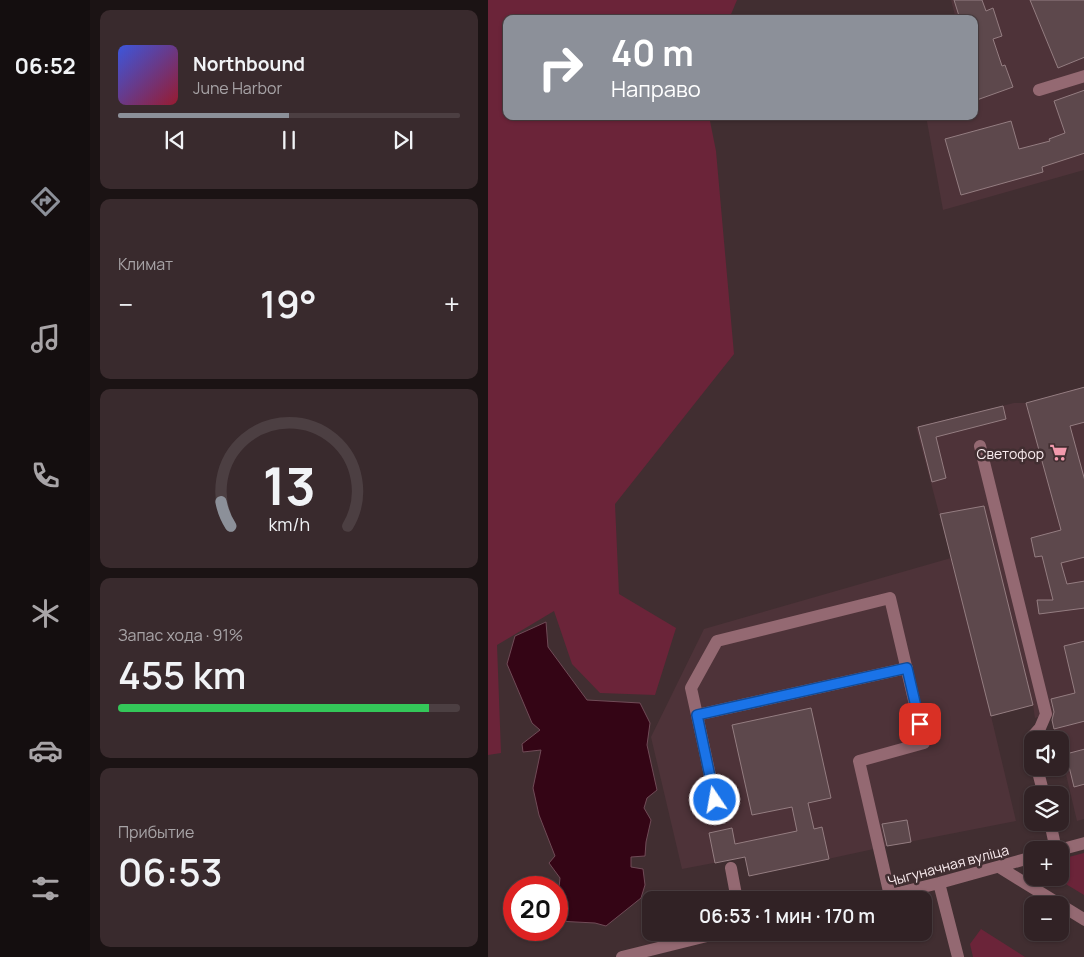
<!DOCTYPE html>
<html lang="ru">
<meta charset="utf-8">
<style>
:root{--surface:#312225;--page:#392a2d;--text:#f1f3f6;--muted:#a8a4a7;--line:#4c3f42;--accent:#8c9099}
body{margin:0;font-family:Manrope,sans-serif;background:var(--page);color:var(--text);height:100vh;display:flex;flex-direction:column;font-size:19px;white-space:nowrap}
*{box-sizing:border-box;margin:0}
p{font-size:16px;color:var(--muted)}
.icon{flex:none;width:28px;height:28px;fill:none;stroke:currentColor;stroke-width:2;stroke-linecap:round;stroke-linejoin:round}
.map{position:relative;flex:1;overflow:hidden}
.side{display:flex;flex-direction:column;gap:10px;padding:10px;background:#1b1314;width:398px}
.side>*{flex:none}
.top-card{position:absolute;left:15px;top:15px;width:475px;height:105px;border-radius:10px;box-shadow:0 1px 4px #0004,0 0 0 1px var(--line);background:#8c9099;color:#fff;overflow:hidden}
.controls{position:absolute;left:536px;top:731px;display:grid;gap:10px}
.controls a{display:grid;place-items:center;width:45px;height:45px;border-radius:10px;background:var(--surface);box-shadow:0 1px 4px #0004,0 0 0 1px var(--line);font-size:25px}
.speed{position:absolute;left:15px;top:876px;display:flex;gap:10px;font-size:25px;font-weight:700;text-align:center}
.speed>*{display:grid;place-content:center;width:65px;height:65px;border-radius:50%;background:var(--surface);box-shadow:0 1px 4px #0004,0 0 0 1px var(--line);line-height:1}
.speed .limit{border:8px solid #d22;background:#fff;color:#111}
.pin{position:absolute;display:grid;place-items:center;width:42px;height:42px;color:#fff;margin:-21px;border-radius:10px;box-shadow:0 2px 8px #0006}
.me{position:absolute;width:55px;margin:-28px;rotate:348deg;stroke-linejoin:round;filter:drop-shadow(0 0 4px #0008)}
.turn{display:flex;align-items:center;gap:18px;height:105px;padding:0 25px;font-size:22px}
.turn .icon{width:65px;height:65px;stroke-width:2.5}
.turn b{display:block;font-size:35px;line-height:42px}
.big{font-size:38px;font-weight:600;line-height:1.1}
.side .widget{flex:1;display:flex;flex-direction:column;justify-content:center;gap:8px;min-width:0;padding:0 18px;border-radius:10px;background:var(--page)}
.side .dial{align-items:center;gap:0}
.dial svg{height:130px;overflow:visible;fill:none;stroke:var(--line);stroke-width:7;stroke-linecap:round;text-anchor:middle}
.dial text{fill:var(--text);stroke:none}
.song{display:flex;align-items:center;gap:15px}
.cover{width:60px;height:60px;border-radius:8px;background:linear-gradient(135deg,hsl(230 70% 55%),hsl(350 70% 35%))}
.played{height:5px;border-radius:2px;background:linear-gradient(90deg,var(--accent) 50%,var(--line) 50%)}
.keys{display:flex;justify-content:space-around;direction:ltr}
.heat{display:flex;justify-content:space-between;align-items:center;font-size:28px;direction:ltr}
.charge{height:8px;border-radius:4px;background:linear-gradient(90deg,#34c759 91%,var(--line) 0)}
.trip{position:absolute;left:154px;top:891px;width:290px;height:50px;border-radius:10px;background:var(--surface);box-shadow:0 1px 4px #0004,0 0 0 1px var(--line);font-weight:600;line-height:50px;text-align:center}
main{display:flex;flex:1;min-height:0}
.tabs{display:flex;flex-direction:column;width:90px;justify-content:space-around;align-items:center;background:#140e0f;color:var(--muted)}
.tabs .icon{width:35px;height:35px}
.tabs .on{color:var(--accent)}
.tabs b{font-size:22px;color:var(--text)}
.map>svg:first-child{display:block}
</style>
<main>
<nav class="tabs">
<b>06:52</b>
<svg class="icon on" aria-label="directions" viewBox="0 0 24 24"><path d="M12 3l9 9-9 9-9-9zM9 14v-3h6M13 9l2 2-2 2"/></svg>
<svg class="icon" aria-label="music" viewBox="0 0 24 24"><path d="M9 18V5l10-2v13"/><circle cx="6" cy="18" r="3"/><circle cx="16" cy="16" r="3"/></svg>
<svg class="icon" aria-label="phone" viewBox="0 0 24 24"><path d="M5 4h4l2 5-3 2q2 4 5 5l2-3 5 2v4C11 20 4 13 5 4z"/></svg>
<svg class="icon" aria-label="climate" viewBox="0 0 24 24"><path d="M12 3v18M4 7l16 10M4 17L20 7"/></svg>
<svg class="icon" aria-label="car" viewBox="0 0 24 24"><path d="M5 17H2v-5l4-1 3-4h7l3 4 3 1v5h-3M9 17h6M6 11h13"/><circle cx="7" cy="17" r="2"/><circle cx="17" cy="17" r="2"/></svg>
<svg class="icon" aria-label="filters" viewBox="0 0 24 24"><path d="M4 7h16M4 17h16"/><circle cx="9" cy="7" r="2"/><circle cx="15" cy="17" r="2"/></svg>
</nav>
<section class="side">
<div class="widget">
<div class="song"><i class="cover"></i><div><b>Northbound</b><p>June Harbor</p></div></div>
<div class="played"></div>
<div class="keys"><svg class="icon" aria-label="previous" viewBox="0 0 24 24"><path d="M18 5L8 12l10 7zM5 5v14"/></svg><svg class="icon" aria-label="pause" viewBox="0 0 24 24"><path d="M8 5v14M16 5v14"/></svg><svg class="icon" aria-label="next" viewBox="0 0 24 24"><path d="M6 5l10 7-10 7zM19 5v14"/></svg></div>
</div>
<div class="widget"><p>Климат</p>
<div class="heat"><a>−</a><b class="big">19°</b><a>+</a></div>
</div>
<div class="widget dial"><svg viewBox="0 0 100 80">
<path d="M14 69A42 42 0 1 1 86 69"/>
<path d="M14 69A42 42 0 0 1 8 54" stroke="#8c9099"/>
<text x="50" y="56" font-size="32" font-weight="700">13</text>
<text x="50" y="72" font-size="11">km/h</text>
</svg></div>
<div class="widget"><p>Запас хода · 91%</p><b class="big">455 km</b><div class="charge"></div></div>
<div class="widget"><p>Прибытие</p><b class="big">06:53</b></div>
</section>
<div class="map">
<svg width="597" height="957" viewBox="0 0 597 957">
<rect width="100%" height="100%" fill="#412e31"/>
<path fill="#4e3339" d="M 463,0 L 596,0 L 596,170 L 455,210 L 438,116 L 486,116 L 486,19 L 468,19 Z
M 596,387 L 596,819 L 589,821 L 573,753 L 572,740 L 569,740 L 563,713 L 547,718 L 545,705 L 503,716 L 528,821 L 395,847 L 261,876 L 257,857 L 194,869 L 163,737 L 216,629 L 463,558 L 428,427 L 526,403 L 538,403 Z"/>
<path fill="#6b2439" d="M 0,0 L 249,0 L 241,19 L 19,19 L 19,116 L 221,116 L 228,151 L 246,354 L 127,504 L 131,594 L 188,628 L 167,695 L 112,693 L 84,664 L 66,611 L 9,645 L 13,753 L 0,755 Z
M 596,853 L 597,853 L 596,895 L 568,878 L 572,878 L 573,860 L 577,858 Z
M 493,929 L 537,957 L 485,957 L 482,944 Z"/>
<path fill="#340515" stroke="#704b57" d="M 58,622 L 60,647 L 99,700 L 152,703 L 162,723 L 159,745 L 169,790 L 159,798 L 156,808 L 163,820 L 158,842 L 157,856 L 143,857 L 143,867 L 155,869 L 157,885 L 153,898 L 118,926 L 107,923 L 69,921 L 69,907 L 72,878 L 61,863 L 67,856 L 51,815 L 45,788 L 53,750 L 35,752 L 34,744 L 52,730 L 44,723 L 19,664 L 27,636 Z"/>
<path fill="#5d484c" stroke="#947d81" d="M 466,0 L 494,0 L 498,11 L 505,8 L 514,36 L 505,39 L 514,66 L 517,65 L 525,87 L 486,101 L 486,72 L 490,71 L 486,60 L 486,19 L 472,19 Z
M 542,0 L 597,0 L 597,57 L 570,68 Z
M 597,90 L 597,153 L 554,167 L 555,172 L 473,195 L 457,139 L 523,121 L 531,149 L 562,141 L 561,139 L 577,133 L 566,101 Z
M 597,387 L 597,422 L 582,426 L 597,481 L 597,557 L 573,563 L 579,584 L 597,581 L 597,608 L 551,614 L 549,600 L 565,600 L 554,556 L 547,557 L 543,538 L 573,530 L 538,403 Z
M 515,406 L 518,419 L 448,437 L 458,478 L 444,482 L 430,427 Z
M 496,506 L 545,705 L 503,716 L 452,514 Z
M 597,641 L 597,721 L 566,729 L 564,720 L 566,712 L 563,699 L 587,693 L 576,646 Z
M 323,708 L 343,798 L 320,803 L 326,829 L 334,827 L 341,859 L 261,876 L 257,857 L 227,863 L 221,833 L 244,828 L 247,844 L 309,831 L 304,807 L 264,815 L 244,725 Z
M 597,749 L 597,784 L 586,787 L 578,754 Z
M 419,820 L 423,842 L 399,846 L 394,824 Z"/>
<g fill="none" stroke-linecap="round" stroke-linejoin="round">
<path stroke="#946972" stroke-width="12" d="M 551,90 L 597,76
M 492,446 L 558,714 L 552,728 L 543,738 L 545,748
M 209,715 L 231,817
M 549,768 L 556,795
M 562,822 L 568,850
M 571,850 L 597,843
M 511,867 L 597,920
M 243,868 L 249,900
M 451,883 L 470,957
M 402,896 L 371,761 L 436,743 L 402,598 L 229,641 L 203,688 L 209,715 L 419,668
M 382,900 L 451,883 L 545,857
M 134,957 L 235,932"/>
</g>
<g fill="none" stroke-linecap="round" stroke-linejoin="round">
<defs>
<path id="route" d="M 227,800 L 209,715 L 419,668 L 432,724"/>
</defs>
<use href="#route" stroke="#114b97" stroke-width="12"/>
<use href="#route" stroke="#1a73e8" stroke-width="9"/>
</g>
<defs>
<symbol id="supermarket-bare" viewBox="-9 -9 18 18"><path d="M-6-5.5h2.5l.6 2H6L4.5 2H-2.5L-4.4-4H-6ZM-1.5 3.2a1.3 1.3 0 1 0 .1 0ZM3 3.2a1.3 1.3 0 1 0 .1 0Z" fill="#f29aad" stroke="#412e31" stroke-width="2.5" paint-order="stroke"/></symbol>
</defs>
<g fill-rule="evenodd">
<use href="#supermarket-bare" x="558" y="440" width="25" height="25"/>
</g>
<g text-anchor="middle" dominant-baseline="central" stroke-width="5" stroke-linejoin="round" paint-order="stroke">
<g font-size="14" fill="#fbedf0" stroke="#412e31" text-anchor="end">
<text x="556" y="453">Светофор</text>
</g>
<g font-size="14" fill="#fbedf0" stroke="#412e31">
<text transform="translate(460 865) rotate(-15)">Чыгуначная вуліца</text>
</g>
</g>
</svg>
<div class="controls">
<a><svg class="icon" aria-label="sound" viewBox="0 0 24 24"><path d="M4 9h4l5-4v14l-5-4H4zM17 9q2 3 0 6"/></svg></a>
<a><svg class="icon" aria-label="layers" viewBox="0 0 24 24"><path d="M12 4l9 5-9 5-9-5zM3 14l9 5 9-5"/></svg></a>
<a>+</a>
<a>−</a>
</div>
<div class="speed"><div class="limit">20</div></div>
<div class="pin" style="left:432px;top:724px;background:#d93025"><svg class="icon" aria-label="arrive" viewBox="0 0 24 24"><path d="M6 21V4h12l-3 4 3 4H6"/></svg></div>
<svg class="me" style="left:227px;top:800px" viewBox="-20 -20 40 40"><circle r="17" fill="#1a73e8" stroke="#fff" stroke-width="3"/><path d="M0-11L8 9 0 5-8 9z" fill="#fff"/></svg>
<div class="trip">06:53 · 1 мин · 170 m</div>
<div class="top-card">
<div class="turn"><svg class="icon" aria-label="right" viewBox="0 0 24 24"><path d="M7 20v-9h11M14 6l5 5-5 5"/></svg><div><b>40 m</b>Направо</div></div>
</div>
</div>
</main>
